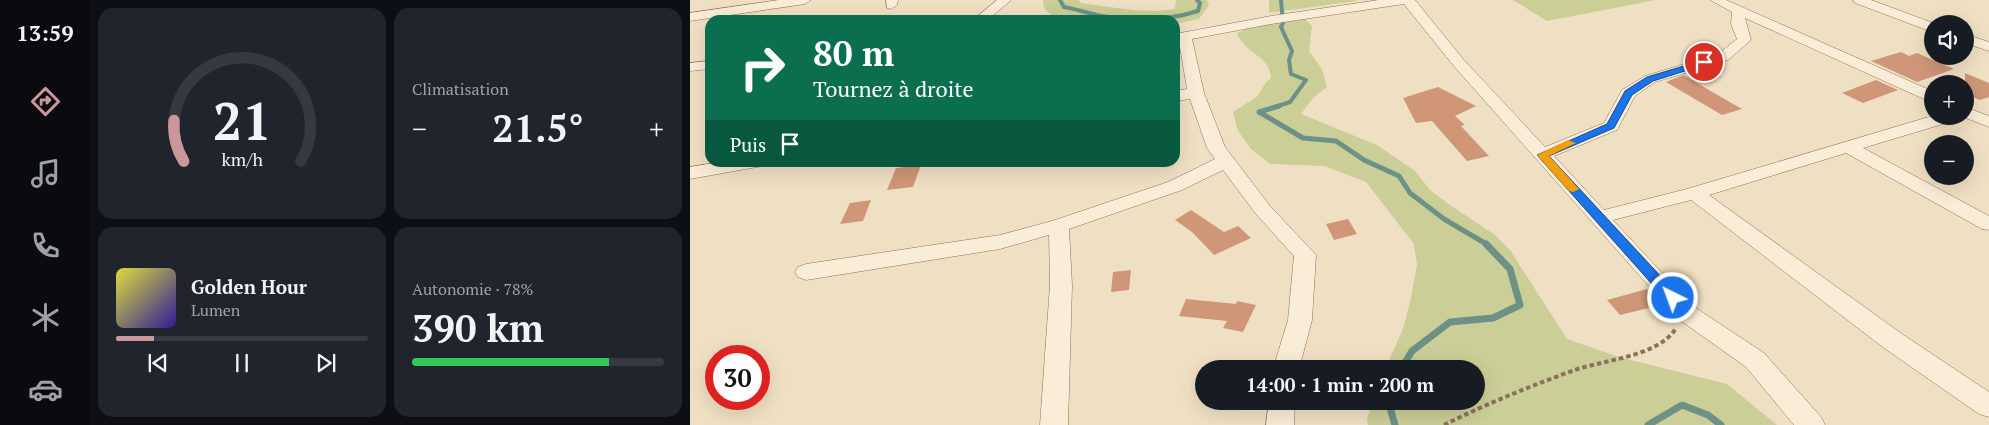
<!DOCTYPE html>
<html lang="fr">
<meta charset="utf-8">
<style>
:root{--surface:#171b24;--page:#20242c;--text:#f1f3f6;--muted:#9ea1a6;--line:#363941;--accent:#cb979c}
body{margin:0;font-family:"PT Serif",serif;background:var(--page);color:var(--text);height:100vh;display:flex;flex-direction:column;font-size:19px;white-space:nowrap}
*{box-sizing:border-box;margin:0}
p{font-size:16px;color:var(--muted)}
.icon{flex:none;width:28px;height:28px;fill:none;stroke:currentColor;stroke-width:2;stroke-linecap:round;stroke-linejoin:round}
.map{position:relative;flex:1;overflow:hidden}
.details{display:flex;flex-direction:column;gap:8px;padding:8px;background:#0d0f14;width:600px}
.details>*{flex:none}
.guide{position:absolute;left:15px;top:15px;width:475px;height:152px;border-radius:15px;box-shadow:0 5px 20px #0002;background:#0b6e4f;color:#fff;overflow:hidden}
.tools{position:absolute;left:1234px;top:15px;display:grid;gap:10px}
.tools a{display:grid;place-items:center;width:50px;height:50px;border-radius:50%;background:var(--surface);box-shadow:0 5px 20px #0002;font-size:25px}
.speed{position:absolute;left:15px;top:345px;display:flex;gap:10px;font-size:25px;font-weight:700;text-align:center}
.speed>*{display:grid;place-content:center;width:65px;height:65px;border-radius:50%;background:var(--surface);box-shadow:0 5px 20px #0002;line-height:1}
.speed .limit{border:8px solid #d22;background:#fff;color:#111}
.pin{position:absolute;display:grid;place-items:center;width:42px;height:42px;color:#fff;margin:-21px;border:2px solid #fff;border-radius:50%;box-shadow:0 1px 5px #0007}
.me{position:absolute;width:55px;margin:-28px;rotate:318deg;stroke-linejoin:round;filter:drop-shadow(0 0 4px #0008)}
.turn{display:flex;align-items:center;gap:18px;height:105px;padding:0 25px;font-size:22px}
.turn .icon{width:65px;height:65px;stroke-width:2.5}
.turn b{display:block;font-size:35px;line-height:42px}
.then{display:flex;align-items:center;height:48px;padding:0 25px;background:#0003;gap:10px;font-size:19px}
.big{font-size:38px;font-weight:700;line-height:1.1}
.details .tile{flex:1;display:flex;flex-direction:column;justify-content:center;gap:8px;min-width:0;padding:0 18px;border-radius:15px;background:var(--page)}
.details .dial{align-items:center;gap:0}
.dial svg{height:130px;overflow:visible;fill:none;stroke:var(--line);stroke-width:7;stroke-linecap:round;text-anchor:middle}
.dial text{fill:var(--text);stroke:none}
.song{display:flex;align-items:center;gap:15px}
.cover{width:60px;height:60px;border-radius:8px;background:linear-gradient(135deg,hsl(60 70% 55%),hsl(250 70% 35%))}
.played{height:5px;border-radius:2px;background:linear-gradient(90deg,var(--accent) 15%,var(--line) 15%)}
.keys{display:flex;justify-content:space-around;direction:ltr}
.heat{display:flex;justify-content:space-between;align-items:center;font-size:28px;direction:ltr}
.charge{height:8px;border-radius:4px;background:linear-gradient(90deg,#34c759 78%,var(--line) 0)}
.details .tiles{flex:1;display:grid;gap:8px;grid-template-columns:repeat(2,1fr)}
.trip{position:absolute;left:505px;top:360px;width:290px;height:50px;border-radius:25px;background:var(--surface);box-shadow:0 5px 20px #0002;font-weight:700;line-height:50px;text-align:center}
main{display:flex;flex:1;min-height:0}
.tabs{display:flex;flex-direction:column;width:90px;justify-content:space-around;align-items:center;background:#090b0e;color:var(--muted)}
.tabs .icon{width:35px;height:35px}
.tabs .on{color:var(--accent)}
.tabs b{font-size:22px;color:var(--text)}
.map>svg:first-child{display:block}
</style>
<main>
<nav class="tabs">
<b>13:59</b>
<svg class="icon on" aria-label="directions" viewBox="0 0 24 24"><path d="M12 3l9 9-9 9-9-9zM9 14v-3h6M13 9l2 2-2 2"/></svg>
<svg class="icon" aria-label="music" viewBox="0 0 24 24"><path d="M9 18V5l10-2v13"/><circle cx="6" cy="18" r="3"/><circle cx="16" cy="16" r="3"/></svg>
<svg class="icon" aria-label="phone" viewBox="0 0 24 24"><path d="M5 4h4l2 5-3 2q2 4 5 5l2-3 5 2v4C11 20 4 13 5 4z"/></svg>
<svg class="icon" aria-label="climate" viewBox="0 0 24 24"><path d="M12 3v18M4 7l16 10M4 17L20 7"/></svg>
<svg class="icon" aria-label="car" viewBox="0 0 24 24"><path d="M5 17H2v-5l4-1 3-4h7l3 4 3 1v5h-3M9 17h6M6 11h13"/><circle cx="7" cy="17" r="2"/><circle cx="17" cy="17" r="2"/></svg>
</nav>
<section class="details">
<div class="tiles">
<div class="tile dial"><svg viewBox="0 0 100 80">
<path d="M14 69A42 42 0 1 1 86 69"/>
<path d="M14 69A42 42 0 0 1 8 44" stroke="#cb979c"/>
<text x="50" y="56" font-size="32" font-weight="700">21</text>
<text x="50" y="72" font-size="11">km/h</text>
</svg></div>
<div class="tile"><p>Climatisation</p>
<div class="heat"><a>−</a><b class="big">21.5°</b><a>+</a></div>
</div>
<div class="tile">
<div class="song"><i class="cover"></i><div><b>Golden Hour</b><p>Lumen</p></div></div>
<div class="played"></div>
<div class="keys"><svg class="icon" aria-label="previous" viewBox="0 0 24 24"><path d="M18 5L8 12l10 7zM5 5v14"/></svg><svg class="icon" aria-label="pause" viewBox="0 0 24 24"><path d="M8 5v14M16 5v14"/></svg><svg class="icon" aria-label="next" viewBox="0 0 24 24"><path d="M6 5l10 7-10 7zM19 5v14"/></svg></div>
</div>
<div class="tile"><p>Autonomie · 78%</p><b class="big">390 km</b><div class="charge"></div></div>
</div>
</section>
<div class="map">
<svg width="1299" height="425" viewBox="0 0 1299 425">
<rect width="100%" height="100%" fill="#f0e0c3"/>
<path fill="#cbce97" d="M 353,0 L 389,0 L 391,3 C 422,7 454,14 485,9 L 486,0 L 517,0 L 519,5 L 509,19 L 485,24 L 485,20 L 373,20 C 363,17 352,11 353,0 Z
M 579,0 L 665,0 L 667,1 L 579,13 Z
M 823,0 L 966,0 L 857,21 Z
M 615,19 L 622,26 L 619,51 L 632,69 L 637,87 L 623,98 L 611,114 L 687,145 L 725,171 L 740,190 L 760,205 L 805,235 L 820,250 L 877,339 L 929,357 L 1037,384 L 1087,425 L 678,425 L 677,419 L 683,401 L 786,401 L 786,369 L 695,369 L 713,329 L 720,302 L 727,265 L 724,244 L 676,182 L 634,166 L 580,164 L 561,149 L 548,131 L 543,112 L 568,96 L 576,82 L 581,78 C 580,55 553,53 547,33 L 564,26 Z"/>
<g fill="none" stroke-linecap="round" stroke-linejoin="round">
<path stroke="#6c9186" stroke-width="4" d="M 370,0 L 374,7 C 387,9 399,14 412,16 C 444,21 477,21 508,11 L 510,3 L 507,0
M 585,107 L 600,102 L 616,80 L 601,74 L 599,60 L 602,51 L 591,27 L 593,23 L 591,0"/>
<path stroke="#6c9186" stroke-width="5" d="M 589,106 L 569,112 L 613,138 L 646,141 L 674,160 L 709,176 L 720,193 L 754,219 L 798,245"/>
<path stroke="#6c9186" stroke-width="7" d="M 711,369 L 722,351 L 760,322 L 803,318 L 830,305 L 820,269 L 796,244
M 698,401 L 705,425
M 958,425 L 992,405 L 1018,415 L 1031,425"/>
</g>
<path fill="#cf9778" d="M 1211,52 L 1219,56 L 1227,53 L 1264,69 L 1227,82 L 1181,61 Z
M 1275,73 L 1299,83 L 1299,97 L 1290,100 L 1275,94 Z
M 993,75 L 1052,109 L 1032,115 L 976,82 Z
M 1186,80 L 1208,90 L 1173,103 L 1152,93 Z
M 748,87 L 786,106 L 765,116 L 775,125 L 771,126 L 799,156 L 777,161 L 742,121 L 726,123 L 713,98 Z
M 231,165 L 223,187 L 197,190 L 206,168 Z
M 181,200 L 173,221 L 150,224 L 160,203 Z
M 501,210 L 534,232 L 548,226 L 561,238 L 524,255 L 502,232 L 485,220 Z
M 658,219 L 667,234 L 644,240 L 636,224 Z
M 441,270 L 439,290 L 421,292 L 423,272 Z
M 957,289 L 971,305 L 930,315 L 917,300 Z
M 496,299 L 546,304 L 547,301 L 566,305 L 553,332 L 533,328 L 537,321 L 489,316 Z"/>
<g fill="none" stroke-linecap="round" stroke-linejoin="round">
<defs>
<path id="minor" d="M 89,0 L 121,0 L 115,4 L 0,21 L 0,13 Z
M 196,0 L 208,0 L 207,5 L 201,9 L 197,8 Z
M 307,0 L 321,0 L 298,20 L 283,20 Z
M 689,0 L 725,0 L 773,59 L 855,147 L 914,123 L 932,90 L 955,76 L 1028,54 L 1047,39 L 1041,24 L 1042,12 L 1020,0 L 1036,0 L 1242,91 L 1242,102 L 1236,100 L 1055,18 L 1061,40 L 1038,60 L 965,82 L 945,96 L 927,130 L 864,156 L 914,210 L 997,189 L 1242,116 L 1268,116 L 1266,120 L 1173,148 L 1299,216 L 1299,230 L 1292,229 L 1156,153 L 1019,195 L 1212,334 L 1299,392 L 1299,417 L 1289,414 L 1194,348 L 1001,200 L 923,220 L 1003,306 L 1074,353 L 1131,417 L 1135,425 L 1104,425 L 1056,367 L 987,318 L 763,65 L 714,4 L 581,24 L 502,39 L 514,93 L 535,147 L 580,206 L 626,255 L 622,320 L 609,369 L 583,369 L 598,320 L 604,256 L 566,214 L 533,170 L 492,190 L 379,229 L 382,285 L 378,425 L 350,425 L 360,285 L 359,235 L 310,249 L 116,280 L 108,277 L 105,272 L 108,267 L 116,264 L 310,235 L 362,221 L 478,182 L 525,159 L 517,148 L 500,99 L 485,101 L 485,91 L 497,89 L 489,41 L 485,42 L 485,34 L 581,16 Z
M 1163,0 L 1181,0 L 1246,24 L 1242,24 L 1242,31 L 1237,30 L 1165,3 Z
M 1275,34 L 1299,42 L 1299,51 L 1275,43 Z
M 20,61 L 20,69 L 0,71 L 0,63 Z
M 1275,107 L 1299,116 L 1299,127 L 1271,116 L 1275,116 Z
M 30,162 L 76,162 L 73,166 L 67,167 L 0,179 L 0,167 Z
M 579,401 L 605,401 L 604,425 L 576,425 Z"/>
</defs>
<use href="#minor" stroke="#8b7159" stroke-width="1"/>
<path stroke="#8b7159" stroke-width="4" stroke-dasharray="4.5 3" stroke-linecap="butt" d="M 754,425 C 796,404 838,387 882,371 C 911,360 969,357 986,328"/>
<use href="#minor" fill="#faedd7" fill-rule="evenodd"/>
</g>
<path fill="#1a73e8" stroke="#114b97" d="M 1014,60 L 1017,60 L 1017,64 L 963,81 L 942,95 L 924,128 L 859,156 L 988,295 L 989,298 L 983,303 L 978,302 L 847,155 L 917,124 L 935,91 L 957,77 Z"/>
<path fill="#f59e0b" d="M 878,140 L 886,143 L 859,156 L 889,189 L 883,192 L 879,191 L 847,155 Z"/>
</svg>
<div class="tools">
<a><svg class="icon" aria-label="sound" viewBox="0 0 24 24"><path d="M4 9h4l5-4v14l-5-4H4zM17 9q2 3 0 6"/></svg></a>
<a>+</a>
<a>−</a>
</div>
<div class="speed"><div class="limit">30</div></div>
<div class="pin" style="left:1014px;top:62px;background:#d93025"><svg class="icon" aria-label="arrive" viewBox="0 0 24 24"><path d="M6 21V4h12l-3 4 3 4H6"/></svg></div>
<svg class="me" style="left:983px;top:298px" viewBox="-20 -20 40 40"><circle r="17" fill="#1a73e8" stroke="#fff" stroke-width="3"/><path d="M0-11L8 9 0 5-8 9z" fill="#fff"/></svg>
<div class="trip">14:00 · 1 min · 200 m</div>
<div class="guide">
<div class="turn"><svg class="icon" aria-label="right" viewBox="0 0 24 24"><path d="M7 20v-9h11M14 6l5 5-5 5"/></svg><div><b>80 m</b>Tournez à droite</div></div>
<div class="then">Puis<svg class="icon" aria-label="arrive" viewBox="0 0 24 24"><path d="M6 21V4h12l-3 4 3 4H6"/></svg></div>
</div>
</div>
</main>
